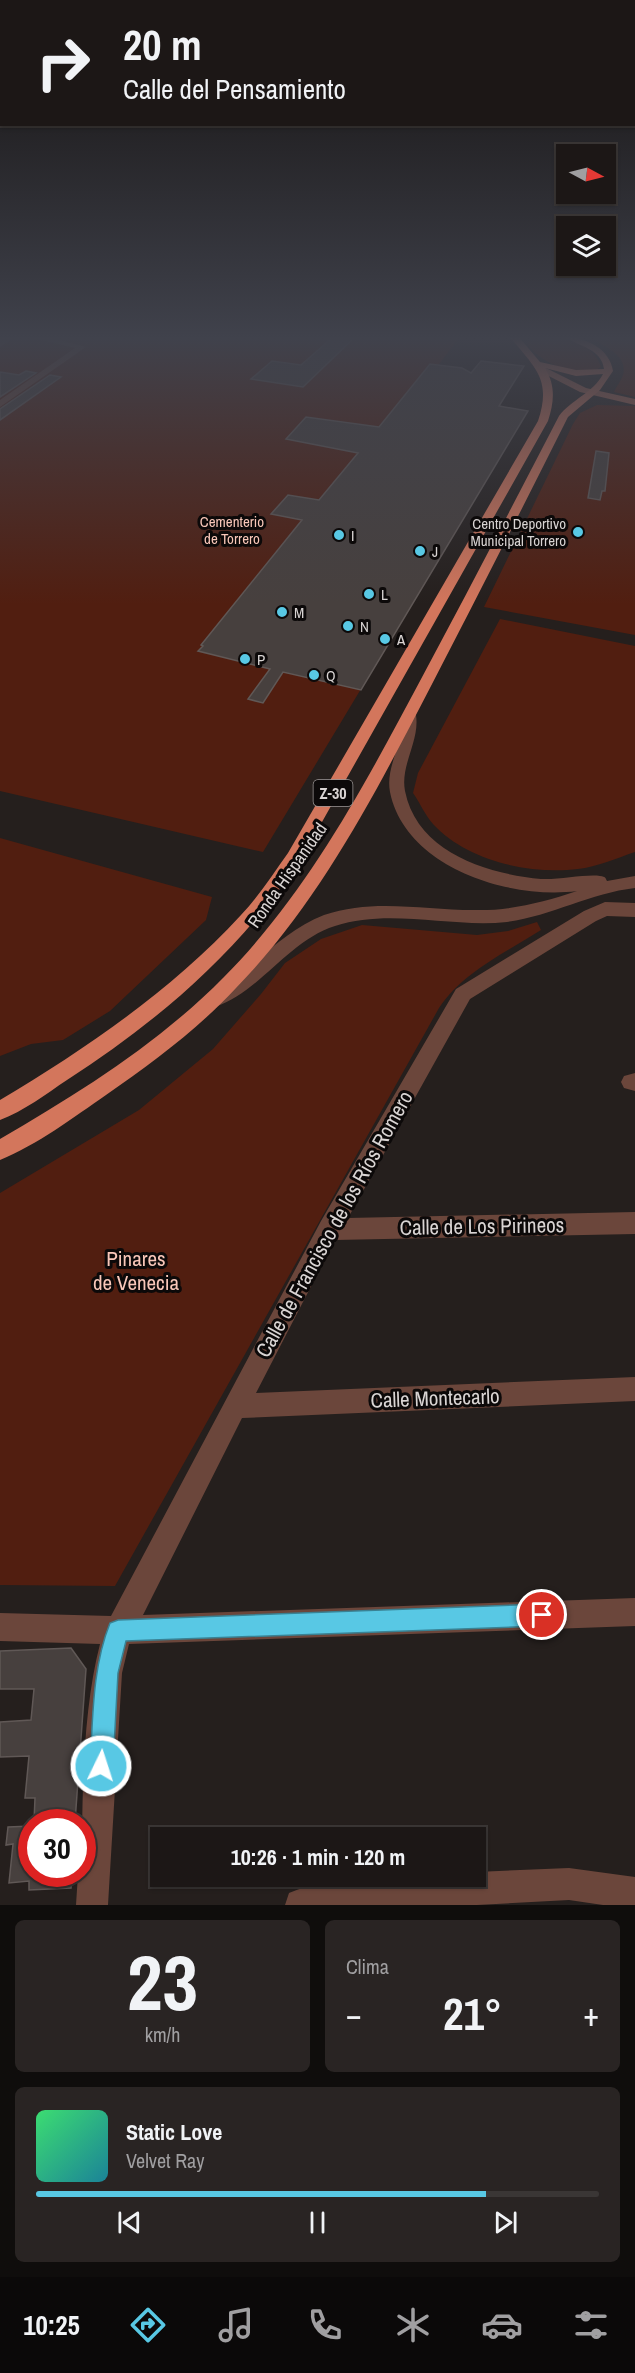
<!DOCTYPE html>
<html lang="es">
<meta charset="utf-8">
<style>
:root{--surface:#1c1716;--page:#292423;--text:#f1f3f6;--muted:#a09fa1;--line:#3a3635;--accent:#58c8e4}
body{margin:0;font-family:"Archivo Narrow",sans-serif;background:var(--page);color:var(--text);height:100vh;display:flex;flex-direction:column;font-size:22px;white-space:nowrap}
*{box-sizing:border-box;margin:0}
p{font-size:20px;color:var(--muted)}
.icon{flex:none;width:33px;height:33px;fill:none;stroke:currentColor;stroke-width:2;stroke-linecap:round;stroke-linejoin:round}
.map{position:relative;height:1905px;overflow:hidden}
.panel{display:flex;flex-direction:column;gap:15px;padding:15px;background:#0f0d0c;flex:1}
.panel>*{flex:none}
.top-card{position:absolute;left:0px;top:0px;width:636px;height:126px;box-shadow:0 2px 4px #0004,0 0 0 2px var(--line);background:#1c1716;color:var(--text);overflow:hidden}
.needle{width:39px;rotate:97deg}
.tools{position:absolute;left:556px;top:144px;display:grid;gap:12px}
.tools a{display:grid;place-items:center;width:60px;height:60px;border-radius:0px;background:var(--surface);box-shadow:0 2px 4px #0004,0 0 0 2px var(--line);font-size:30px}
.speed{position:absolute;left:18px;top:1809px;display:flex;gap:12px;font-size:30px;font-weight:700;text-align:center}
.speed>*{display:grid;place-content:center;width:78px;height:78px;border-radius:50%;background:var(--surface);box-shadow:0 2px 4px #0004,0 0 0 2px var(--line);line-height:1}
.speed .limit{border:9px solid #d22;background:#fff;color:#111}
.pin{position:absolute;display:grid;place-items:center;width:51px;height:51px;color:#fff;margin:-26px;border:3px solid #fff;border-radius:50%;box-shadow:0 2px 6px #0007}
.me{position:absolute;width:66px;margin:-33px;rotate:4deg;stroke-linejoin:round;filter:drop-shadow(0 0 4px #0008)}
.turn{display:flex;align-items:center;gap:21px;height:126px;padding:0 24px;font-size:27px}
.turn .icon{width:78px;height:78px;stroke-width:2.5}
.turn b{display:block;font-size:42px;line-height:51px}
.big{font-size:45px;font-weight:700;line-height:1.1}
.panel .tile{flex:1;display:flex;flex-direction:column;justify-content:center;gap:9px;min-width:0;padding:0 21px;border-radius:9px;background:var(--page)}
.panel .dial{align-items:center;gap:0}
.dial b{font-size:78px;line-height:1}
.song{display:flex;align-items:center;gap:18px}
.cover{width:72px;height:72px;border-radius:9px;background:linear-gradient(135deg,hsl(140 70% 55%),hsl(190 70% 35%))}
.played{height:6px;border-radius:3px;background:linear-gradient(90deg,var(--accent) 80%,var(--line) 80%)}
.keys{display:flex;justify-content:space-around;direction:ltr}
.heat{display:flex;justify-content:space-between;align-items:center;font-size:33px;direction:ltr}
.panel .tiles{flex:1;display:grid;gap:15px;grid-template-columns:1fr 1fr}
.tile:last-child{grid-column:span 2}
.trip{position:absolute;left:150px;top:1827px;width:336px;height:60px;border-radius:0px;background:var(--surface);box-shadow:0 2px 4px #0004,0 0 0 2px var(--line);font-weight:700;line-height:60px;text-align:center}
.dock{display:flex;height:96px;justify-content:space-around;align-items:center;background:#0b0909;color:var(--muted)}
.dock .icon{width:42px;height:42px}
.dock .active{color:var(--accent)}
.dock b{font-size:27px;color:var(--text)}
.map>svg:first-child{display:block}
</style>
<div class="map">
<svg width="635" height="1905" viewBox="0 0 635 1905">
<rect width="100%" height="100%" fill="#251f1d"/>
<path fill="#511e10" d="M 0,337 L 460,337 L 432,373 L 499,406 L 528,411 L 263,852 L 0,791 Z
M 532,337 C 556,337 593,339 601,367 C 580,382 540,362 527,344 Z
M 592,337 L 635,338 L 635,397 L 614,392 C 616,387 621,381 623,375 C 629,353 599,346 592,337 Z
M 597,405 L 635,406 L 635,635 L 484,607 L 573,424 L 580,413 Z
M 500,619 L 635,646 L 635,852 C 617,858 597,867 578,869 C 530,875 467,861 433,824 C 425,815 420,803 413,793 L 418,773 Z
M 0,838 L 212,897 L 206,920 L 110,1011 L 63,1040 L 31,1044 L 0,1056 Z
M 537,922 L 541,930 C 505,953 463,972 439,1008 L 115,1586 L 0,1585 L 0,1193 L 139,1110 L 213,1049 L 261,994 L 285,963 L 321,939 L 362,925 L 477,935 L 508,931 Z"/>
<path fill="#47403e" stroke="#605856" stroke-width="1.5" d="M 333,337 L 355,337 L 303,387 L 251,379 L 272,361 L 301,365 Z
M 481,361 L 524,366 L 499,406 L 528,411 L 361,690 L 283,672 L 263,703 L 248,699 L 270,669 L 198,651 L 203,646 L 201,645 L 302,520 L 271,514 L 288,495 L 319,500 L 358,453 L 286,439 L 306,417 L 379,427 L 430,364 L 462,368 L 471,373 Z
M 26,371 L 36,373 L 0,397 L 0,372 L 19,375 Z
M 50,375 L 61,377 L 0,420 L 0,409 Z
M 596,451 L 609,453 L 605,491 L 602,491 L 600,500 L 588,498 Z
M 71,1648 L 86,1669 L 75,1822 L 34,1822 L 35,1798 L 25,1798 L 29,1756 L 0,1757 L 0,1722 L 31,1720 L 34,1689 L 0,1689 L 0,1651 Z
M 32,1826 L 32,1874 L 72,1874 L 71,1888 L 29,1890 L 29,1881 L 9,1883 L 13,1844 L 6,1845 L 8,1827 Z"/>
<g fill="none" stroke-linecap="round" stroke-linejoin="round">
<path fill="#6b463b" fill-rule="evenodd" d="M 5,337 L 15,337 L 0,347 L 0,340 Z
M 30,337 L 47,337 L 86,347 L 0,407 L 0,400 L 75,348 Z
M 409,711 L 416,715 C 420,741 400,765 405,791 C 417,852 487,874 541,879 C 559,880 586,874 600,876 C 606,877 605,877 607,881 L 635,876 L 635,888 C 591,893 551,916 507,922 C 451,928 390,908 335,926 C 288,941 261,991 215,1007 L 208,1004 L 206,999 C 211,989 238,975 249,966 C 273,947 295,926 324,915 C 373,898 424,910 474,910 C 510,911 544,902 577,891 C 509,900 405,867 390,792 C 385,766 405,742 402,715 Z
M 605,902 L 635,903 L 635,917 L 607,916 L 596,921 L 470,999 L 348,1218 L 635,1212 L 635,1234 L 335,1240 L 256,1393 L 635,1377 L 635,1401 L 242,1418 L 143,1615 L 635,1598 L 635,1626 L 129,1644 L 122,1673 L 108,1905 L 76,1905 L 78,1874 L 82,1874 C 82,1802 82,1714 100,1644 L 0,1641 L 0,1613 L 111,1616 L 321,1221 L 456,989 L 584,911 Z
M 635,1073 L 635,1091 L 624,1088 L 621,1082 L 624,1076 Z
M 569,1868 L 635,1877 L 635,1905 L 603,1905 L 569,1900 L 477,1905 L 285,1905 L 289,1893 C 346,1870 415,1876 476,1876 L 476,1872 Z"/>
<path fill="#b56953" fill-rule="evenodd" d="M 542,366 L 586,388 L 635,399 L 635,405 L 580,392 L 539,371 L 538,369 Z"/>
<path fill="#d3765c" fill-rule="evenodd" d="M 510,337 L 519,337 L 540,362 L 576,370 L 604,369 C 602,349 578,346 565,337 C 586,337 610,349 613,371 L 600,390 L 568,417 C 523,507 477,597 431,686 C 376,792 320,902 236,988 C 198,1029 152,1063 106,1095 C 74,1117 37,1145 0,1160 L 0,1139 C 79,1093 159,1043 224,977 C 308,892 364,786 420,681 C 467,593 513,505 559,416 C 571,400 594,392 603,374 L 576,376 L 545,368 C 556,386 554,402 548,421 L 300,861 C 236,954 161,1019 67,1080 C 46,1094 24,1111 0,1120 L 0,1100 C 87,1048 172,990 241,915 C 259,896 273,874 288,853 L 538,421 C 552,379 535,368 510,337 Z"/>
</g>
<linearGradient id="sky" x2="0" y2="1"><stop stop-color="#141110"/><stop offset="0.56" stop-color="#40424c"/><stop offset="1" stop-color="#40424c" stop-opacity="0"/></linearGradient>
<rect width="635" height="604" fill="url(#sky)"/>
<path fill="#58c8e4" stroke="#398294" stroke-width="1.5" d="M 542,1604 L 549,1607 L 553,1615 L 549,1623 L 542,1626 L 126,1641 L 118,1673 L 113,1766 L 109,1774 L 101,1777 L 93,1774 L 90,1766 C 93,1718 92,1668 110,1623 L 118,1620 Z"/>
<g fill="#58c8e4" stroke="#0c0909" stroke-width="2">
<circle cx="578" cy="532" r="6"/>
<circle cx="339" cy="535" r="6"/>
<circle cx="420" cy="551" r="6"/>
<circle cx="369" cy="594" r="6"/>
<circle cx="282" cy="612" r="6"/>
<circle cx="348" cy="626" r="6"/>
<circle cx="385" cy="639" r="6"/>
<circle cx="245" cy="659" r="6"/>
<circle cx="314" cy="675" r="6"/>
</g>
<g text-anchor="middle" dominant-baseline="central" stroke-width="6" stroke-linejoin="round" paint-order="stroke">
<g font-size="15" fill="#f9c7b9" stroke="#0c0909">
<text x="232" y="521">Cementerio<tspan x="232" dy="17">de Torrero</tspan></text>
</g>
<g font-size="15" fill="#d9d4d3" stroke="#0c0909" text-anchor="start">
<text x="566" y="523" text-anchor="end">Centro Deportivo<tspan x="566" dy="17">Municipal Torrero</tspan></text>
<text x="351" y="535">I</text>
<text x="432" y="551">J</text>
<text x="381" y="594">L</text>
<text x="294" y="612">M</text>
<text x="360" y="626">N</text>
<text x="397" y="639">A</text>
<text x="257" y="659">P</text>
<text x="326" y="675">Q</text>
</g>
<rect fill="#0c0909" stroke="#9c9796" stroke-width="1.5" x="313.5" y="780" width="39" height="26" rx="4.5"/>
<g font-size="16" font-weight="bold" fill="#d9d4d3">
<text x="333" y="793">Z-30</text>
</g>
<g font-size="18" fill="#d9d4d3" stroke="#0c0909">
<text transform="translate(287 875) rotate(-55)">Ronda Hispanidad</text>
</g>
<g font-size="21" fill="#d9d4d3" stroke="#0c0909">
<text transform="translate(334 1224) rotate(-61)">Calle de Francisco de los Ríos Romero</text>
<text transform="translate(482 1226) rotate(-1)">Calle de Los Pirineos</text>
<text transform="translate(435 1398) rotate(-2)">Calle Montecarlo</text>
</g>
<g font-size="21" fill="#f9c7b9" stroke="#0c0909">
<text x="136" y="1258">Pinares<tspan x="136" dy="24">de Venecia</tspan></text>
</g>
</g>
</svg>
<div class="tools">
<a><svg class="needle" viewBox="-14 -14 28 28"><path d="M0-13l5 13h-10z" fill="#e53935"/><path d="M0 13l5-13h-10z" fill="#a09fa1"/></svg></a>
<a><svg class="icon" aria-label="layers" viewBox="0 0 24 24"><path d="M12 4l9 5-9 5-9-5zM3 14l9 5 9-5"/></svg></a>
</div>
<div class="speed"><div class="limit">30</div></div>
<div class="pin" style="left:542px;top:1615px;background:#d93025"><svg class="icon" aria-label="arrive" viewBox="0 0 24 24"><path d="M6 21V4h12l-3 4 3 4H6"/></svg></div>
<svg class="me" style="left:101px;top:1766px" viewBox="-20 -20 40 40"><circle r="17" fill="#58c8e4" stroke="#fff" stroke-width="3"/><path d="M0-11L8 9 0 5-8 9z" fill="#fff"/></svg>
<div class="trip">10:26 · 1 min · 120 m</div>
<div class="top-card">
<div class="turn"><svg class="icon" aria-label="right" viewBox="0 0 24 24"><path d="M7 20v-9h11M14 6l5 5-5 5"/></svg><div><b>20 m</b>Calle del Pensamiento</div></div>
</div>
</div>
<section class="panel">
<div class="tiles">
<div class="tile dial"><b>23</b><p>km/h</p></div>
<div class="tile"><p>Clima</p>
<div class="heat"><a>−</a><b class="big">21°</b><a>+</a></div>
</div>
<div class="tile">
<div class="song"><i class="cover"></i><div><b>Static Love</b><p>Velvet Ray</p></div></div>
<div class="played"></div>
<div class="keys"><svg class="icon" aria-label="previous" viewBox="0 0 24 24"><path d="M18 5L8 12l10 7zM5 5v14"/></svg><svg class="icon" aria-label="pause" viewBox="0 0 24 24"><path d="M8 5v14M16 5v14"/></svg><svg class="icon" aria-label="next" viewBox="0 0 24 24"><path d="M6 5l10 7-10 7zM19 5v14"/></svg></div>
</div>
</div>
</section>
<nav class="dock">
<b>10:25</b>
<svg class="icon active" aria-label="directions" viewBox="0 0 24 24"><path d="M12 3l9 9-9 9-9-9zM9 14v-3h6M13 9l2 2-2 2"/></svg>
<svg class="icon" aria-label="music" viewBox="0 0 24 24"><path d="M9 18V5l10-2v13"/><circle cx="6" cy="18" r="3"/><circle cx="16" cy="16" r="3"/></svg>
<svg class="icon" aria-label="phone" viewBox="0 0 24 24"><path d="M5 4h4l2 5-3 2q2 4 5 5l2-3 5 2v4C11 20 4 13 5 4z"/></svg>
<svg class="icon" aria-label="climate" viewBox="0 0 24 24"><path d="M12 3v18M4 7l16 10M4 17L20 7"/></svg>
<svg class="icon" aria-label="car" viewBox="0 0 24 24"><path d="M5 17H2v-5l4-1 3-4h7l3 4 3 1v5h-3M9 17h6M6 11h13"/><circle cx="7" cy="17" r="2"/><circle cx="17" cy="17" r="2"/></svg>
<svg class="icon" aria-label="filters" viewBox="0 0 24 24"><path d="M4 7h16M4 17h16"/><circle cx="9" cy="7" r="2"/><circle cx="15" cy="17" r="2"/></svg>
</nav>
